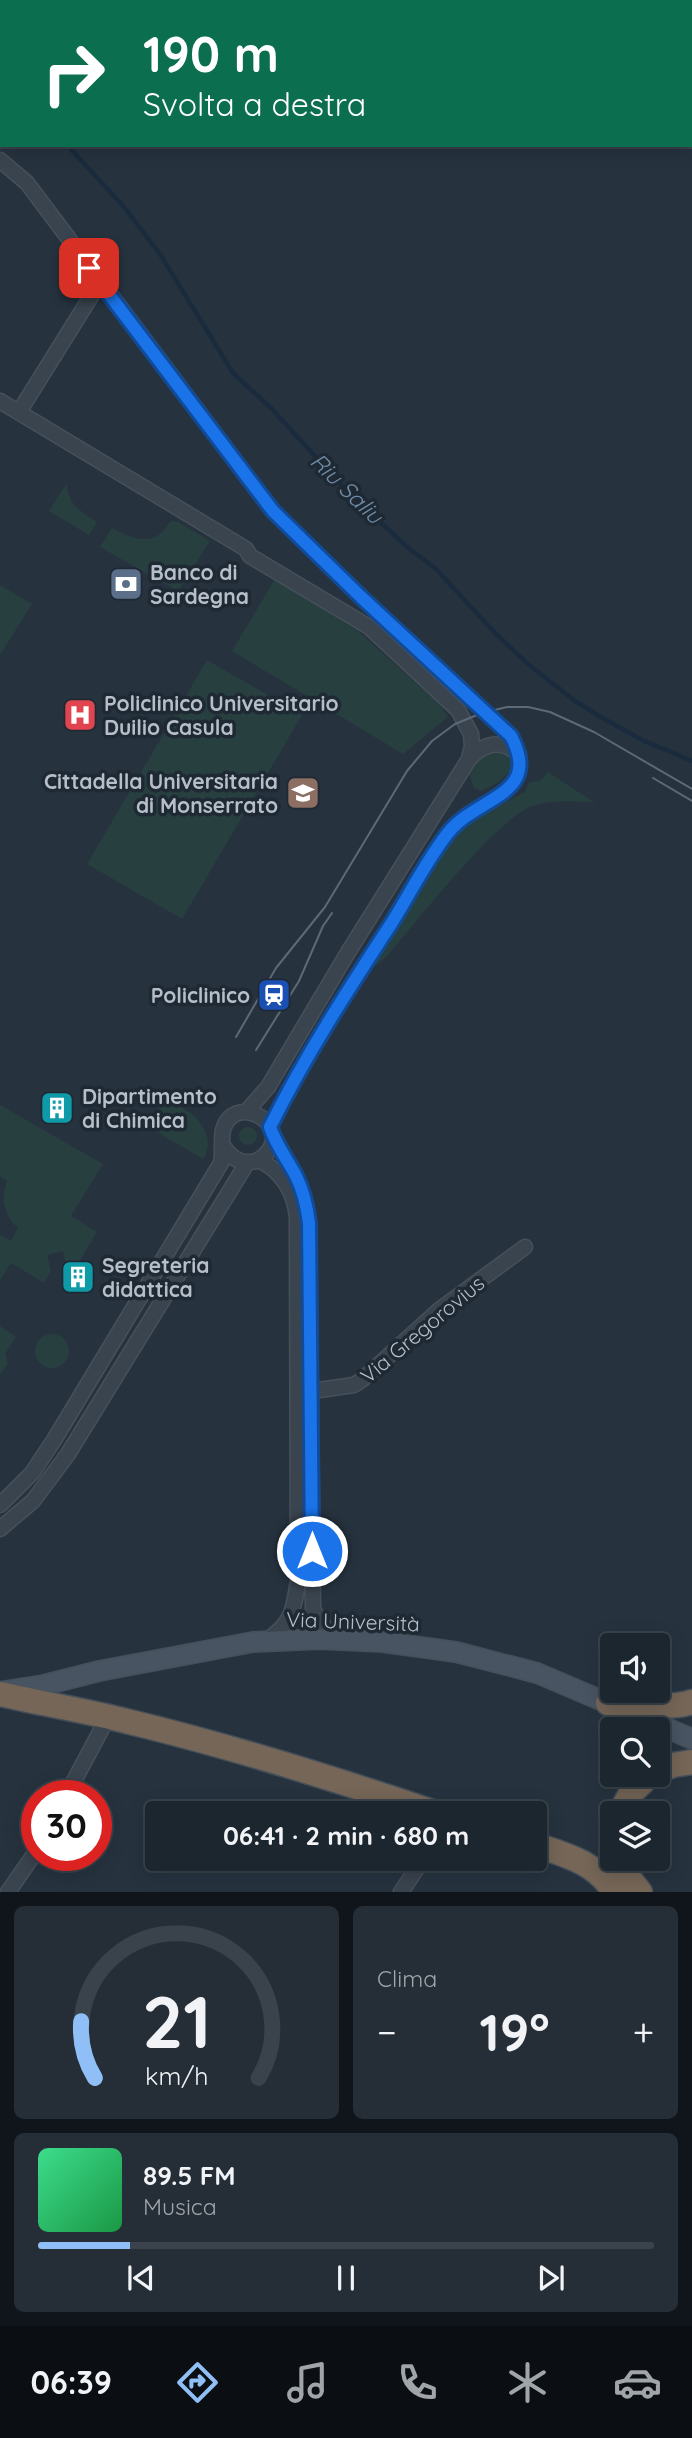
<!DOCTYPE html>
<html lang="it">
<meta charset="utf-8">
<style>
:root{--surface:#1c262f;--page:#252e37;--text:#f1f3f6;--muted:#a0a5aa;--line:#3a434b;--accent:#8fbff6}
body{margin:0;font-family:Quicksand,sans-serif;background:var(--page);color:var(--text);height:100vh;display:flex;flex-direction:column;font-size:26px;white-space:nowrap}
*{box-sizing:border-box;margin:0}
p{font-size:23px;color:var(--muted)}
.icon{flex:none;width:38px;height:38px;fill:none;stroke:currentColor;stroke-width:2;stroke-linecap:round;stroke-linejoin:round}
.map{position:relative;height:1892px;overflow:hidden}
.sheet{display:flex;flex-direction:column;gap:14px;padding:14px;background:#0f151a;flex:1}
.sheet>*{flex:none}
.hud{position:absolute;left:0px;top:0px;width:693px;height:147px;box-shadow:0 4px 18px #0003,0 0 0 2px var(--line);background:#0b6e4f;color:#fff;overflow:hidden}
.buttons{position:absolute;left:600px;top:1633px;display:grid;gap:14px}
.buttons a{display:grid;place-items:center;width:70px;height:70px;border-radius:7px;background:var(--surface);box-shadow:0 4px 18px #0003,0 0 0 2px var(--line);font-size:35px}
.speed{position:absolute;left:21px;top:1780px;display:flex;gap:14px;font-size:35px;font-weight:700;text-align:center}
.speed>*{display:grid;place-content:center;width:91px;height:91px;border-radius:50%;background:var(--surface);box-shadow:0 4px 18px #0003,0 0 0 2px var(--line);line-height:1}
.speed .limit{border:10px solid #d22;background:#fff;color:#111}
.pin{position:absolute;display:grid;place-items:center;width:60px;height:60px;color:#fff;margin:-30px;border-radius:14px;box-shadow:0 4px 10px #0006}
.me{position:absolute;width:77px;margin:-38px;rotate:0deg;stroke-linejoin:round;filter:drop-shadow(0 0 5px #0008)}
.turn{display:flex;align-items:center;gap:24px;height:147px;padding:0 28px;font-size:32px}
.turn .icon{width:91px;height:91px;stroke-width:2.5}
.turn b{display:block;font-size:49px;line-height:60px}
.big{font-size:52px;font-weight:700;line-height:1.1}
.sheet .tile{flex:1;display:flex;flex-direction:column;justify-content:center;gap:10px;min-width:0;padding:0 24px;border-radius:10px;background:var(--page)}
.sheet .dial{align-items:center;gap:0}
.dial svg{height:182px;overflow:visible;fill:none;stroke:var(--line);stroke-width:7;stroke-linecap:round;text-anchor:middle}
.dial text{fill:var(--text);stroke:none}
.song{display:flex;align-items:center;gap:21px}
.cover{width:84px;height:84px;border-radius:10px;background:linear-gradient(135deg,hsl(150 70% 55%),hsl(140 70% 35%))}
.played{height:7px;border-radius:4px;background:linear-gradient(90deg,var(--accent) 15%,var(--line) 15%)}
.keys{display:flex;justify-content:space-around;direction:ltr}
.heat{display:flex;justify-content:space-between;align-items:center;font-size:38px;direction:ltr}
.sheet .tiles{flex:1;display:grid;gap:14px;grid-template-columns:1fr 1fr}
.tile:last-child{grid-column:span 2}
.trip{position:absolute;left:145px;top:1801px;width:402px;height:70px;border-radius:7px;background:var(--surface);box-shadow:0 4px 18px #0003,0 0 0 2px var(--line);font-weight:700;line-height:70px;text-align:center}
.menu{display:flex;height:112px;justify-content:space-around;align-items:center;background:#0b0f13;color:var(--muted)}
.menu .icon{width:49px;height:49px}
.menu .current{color:var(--accent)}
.menu b{font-size:32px;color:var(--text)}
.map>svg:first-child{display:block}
</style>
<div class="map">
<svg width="692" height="1892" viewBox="0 0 692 1892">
<rect width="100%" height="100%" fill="#26333f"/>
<path fill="#283f40" d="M 67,483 C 68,505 80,511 97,522 L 89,535 L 49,511 Z
M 171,521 L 178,522 L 210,541 L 178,591 L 100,547 L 112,528 C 126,536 150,547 164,530 C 167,527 168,524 171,521 Z
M 275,579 L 359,632 L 440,705 L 448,717 L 403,754 L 232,651 Z
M 0,585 L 32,604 L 0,655 Z
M 207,660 L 302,715 L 182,919 L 87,864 Z
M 493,749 C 505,753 513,755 512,770 L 497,783 L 482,791 L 474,788 L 468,771 L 479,755 Z
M 548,772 L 595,803 C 575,801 554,800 535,805 C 499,815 416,923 387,956 L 373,968 L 368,958 L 443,848 L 465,823 L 525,792 L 529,782 L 540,781 Z
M 165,1102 C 189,1105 220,1133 203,1159 L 157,1132 C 154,1118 153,1112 165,1102 Z
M 0,1105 L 103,1164 L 71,1216 L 97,1232 L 74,1270 L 66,1266 L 63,1251 L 47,1255 L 51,1271 L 44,1283 L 11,1263 L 0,1280 L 0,1235 L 11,1241 L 18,1228 C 4,1216 0,1198 7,1181 L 0,1176 Z
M239 1136a9 9 0 1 1 18 0a9 9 0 1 1-18 0Z
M 0,1326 L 16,1337 L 5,1354 L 8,1363 L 0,1375 Z
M35 1351a17 17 0 1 1 34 0a17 17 0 1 1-34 0Z"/>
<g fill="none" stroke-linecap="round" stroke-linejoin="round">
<path stroke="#192b3d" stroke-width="4.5" d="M 0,78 L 2,80
M 67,145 L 124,207 L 160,254 L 233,373 L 272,409 L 344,488 L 407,547 L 435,568 L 496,634 L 529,665 L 575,701 L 599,716 L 642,740 L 692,761"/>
<defs>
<path id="street" d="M 0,160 L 27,183 L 273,511 L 361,597 L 511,736 C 543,796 477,796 448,833 C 426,861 410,894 391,924 C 348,990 306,1056 270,1127
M 0,401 L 246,549 L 250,556 L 369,627 L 458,710 L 471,734 L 472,746 L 469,759 L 347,954 L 268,1087 L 246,1112
M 19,412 L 100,282
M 469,759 C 484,743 502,738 519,755
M 273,1135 L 296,1176 L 306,1205 L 309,1223 L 313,1608 C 319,1624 327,1631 343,1637
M 259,1160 C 282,1171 295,1193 297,1218 L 298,1580 C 294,1609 292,1625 265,1641
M 312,1391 L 354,1385 L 363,1379 L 439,1310 L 525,1247
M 0,1505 L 32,1473 L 54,1440 L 221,1163 C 223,1153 221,1138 223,1130 C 235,1088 302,1129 259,1160 C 244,1166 232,1160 224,1147
M 0,1529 L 33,1501 L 68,1454 L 247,1163
M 66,1796 L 108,1717
M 8,1892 L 37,1850
M 401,1892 L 424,1858"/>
<path id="secondary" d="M 5,1691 L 44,1685 L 99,1671 L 253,1642 L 320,1639 L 383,1642 L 456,1652 L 537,1673 L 692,1739"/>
<path id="highway" d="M 0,1694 C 43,1704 87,1711 130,1722 C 234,1747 335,1779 436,1813
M 608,1703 C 637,1703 664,1710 692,1702
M 658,1771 L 673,1765 L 692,1762
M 620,1813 L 631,1793 L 651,1774
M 536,1845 C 566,1855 597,1863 614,1892
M 620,1858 L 625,1873 L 640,1892"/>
</defs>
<use href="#street" stroke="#46505b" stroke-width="17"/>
<use href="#secondary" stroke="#46505b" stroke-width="22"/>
<use href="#highway" stroke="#444f59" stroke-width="27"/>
<use href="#street" stroke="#3a444f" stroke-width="14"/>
<use href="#secondary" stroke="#485462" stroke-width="19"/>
<use href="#highway" stroke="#756657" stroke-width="24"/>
<path stroke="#5c6976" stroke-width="2" d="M 653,778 L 692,801
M 236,1037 L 276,968 L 325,907 L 407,771 L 432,741 L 455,724 L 482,713 L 507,707 L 528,707 L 550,712 L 594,732 L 692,789
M 256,1050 L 299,981 L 323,926 L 332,913"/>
</g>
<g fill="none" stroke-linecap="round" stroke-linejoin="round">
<defs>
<path id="route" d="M 89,268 L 273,511 L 361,597 L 511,736 C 543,796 477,796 448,833 C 426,861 410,894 391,924 C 348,990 305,1056 270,1127 C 276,1145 287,1159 296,1176 C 303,1190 307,1207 309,1223 L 312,1551"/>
</defs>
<use href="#route" stroke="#114b97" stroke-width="18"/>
<use href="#route" stroke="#1a73e8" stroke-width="12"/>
</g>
<defs>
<symbol id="bank-square" viewBox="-11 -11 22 22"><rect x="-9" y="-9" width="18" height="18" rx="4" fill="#5c6f8a" stroke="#1e2934"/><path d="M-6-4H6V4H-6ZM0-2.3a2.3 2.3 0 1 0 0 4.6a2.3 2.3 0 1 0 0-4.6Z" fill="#fff"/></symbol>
<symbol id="hospital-square" viewBox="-11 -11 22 22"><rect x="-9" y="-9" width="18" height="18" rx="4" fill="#e0444e" stroke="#1e2934"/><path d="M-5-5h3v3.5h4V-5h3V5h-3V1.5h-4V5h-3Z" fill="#fff"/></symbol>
<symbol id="university-square" viewBox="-11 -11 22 22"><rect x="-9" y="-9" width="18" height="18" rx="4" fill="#8d6e63" stroke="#1e2934"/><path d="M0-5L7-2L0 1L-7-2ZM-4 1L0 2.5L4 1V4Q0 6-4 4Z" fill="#fff"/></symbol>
<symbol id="station-square" viewBox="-11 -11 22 22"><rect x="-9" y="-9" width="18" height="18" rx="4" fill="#1a4fb4" stroke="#1e2934"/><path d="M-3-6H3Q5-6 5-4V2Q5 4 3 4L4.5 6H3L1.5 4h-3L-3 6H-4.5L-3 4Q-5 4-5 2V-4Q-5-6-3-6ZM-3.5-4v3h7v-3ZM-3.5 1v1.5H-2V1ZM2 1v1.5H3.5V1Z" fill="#fff"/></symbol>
<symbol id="building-square" viewBox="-11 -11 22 22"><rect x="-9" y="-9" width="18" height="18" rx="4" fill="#0f9aa8" stroke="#1e2934"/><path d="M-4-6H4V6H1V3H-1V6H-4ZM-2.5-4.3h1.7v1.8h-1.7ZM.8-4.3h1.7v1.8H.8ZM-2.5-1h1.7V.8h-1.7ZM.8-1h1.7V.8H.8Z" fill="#fff"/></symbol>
</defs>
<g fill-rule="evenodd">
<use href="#bank-square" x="107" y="565" width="38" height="38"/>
<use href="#hospital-square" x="61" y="696" width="38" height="38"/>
<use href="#university-square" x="284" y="774" width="38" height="38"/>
<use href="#station-square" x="255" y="976" width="38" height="38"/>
<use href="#building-square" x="38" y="1089" width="38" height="38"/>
<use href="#building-square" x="59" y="1258" width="38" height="38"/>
</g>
<g text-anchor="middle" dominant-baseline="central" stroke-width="7" stroke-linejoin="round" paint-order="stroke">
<g font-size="21" font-weight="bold" fill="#b6bfc9" stroke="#1e2934" text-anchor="start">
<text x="150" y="572">Banco di<tspan x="150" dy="24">Sardegna</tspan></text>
<text x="104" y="703">Policlinico Universitario<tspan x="104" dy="24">Duilio Casula</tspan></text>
<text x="278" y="781" text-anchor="end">Cittadella Universitaria<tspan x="278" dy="24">di Monserrato</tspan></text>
<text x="250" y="995" text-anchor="end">Policlinico</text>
<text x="82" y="1096">Dipartimento<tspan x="82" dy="24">di Chimica</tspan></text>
<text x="102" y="1265">Segreteria<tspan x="102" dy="24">didattica</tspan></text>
</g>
<g font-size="21" fill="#b6bfc9" stroke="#1e2934">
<text transform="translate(422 1329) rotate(-40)">Via Gregorovius</text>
<text transform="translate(353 1621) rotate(2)">Via Università</text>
</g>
<g font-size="23" font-style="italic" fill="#708ca7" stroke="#1e2934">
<text transform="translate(347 488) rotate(44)">Riu Saliu</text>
</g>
</g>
</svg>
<div class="buttons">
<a><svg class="icon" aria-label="sound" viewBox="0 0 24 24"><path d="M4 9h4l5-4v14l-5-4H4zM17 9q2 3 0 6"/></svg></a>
<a><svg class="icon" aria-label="search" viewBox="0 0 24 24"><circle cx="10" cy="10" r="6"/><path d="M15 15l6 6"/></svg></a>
<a><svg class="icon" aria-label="layers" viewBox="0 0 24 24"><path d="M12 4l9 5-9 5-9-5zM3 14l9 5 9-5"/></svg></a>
</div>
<div class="speed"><div class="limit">30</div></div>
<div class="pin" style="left:89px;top:268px;background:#d93025"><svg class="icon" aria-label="arrive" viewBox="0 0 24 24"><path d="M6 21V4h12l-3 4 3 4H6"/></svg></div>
<svg class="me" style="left:312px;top:1551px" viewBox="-20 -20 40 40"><circle r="17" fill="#1a73e8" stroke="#fff" stroke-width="3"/><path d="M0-11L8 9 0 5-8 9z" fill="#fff"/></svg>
<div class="trip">06:41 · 2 min · 680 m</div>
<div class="hud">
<div class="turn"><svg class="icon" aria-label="right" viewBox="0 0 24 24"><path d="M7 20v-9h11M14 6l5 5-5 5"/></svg><div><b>190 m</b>Svolta a destra</div></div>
</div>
</div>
<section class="sheet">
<div class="tiles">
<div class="tile dial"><svg viewBox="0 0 100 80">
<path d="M14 69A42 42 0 1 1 86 69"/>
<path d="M14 69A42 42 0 0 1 8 44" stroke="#8fbff6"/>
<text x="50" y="56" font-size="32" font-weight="700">21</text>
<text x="50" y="72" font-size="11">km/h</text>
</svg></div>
<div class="tile"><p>Clima</p>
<div class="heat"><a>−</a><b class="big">19°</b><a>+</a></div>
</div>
<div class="tile">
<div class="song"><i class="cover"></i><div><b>89.5 FM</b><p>Musica</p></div></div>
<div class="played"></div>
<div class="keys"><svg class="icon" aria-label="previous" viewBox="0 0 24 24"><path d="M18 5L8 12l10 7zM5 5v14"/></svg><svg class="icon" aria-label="pause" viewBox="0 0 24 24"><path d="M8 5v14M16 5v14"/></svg><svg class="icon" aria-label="next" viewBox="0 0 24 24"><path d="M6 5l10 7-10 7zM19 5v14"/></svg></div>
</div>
</div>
</section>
<nav class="menu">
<b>06:39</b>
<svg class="icon current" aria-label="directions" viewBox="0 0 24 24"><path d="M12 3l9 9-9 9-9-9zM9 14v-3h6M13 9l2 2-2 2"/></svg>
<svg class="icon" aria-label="music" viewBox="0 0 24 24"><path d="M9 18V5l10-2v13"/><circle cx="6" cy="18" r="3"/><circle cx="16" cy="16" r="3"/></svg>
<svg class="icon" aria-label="phone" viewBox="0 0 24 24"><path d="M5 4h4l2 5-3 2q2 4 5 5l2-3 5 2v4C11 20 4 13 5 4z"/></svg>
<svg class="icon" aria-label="climate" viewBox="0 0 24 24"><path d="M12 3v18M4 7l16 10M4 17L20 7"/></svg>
<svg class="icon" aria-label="car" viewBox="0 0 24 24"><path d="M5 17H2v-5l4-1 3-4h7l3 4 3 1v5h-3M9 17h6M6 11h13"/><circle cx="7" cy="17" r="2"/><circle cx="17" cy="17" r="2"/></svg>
</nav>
